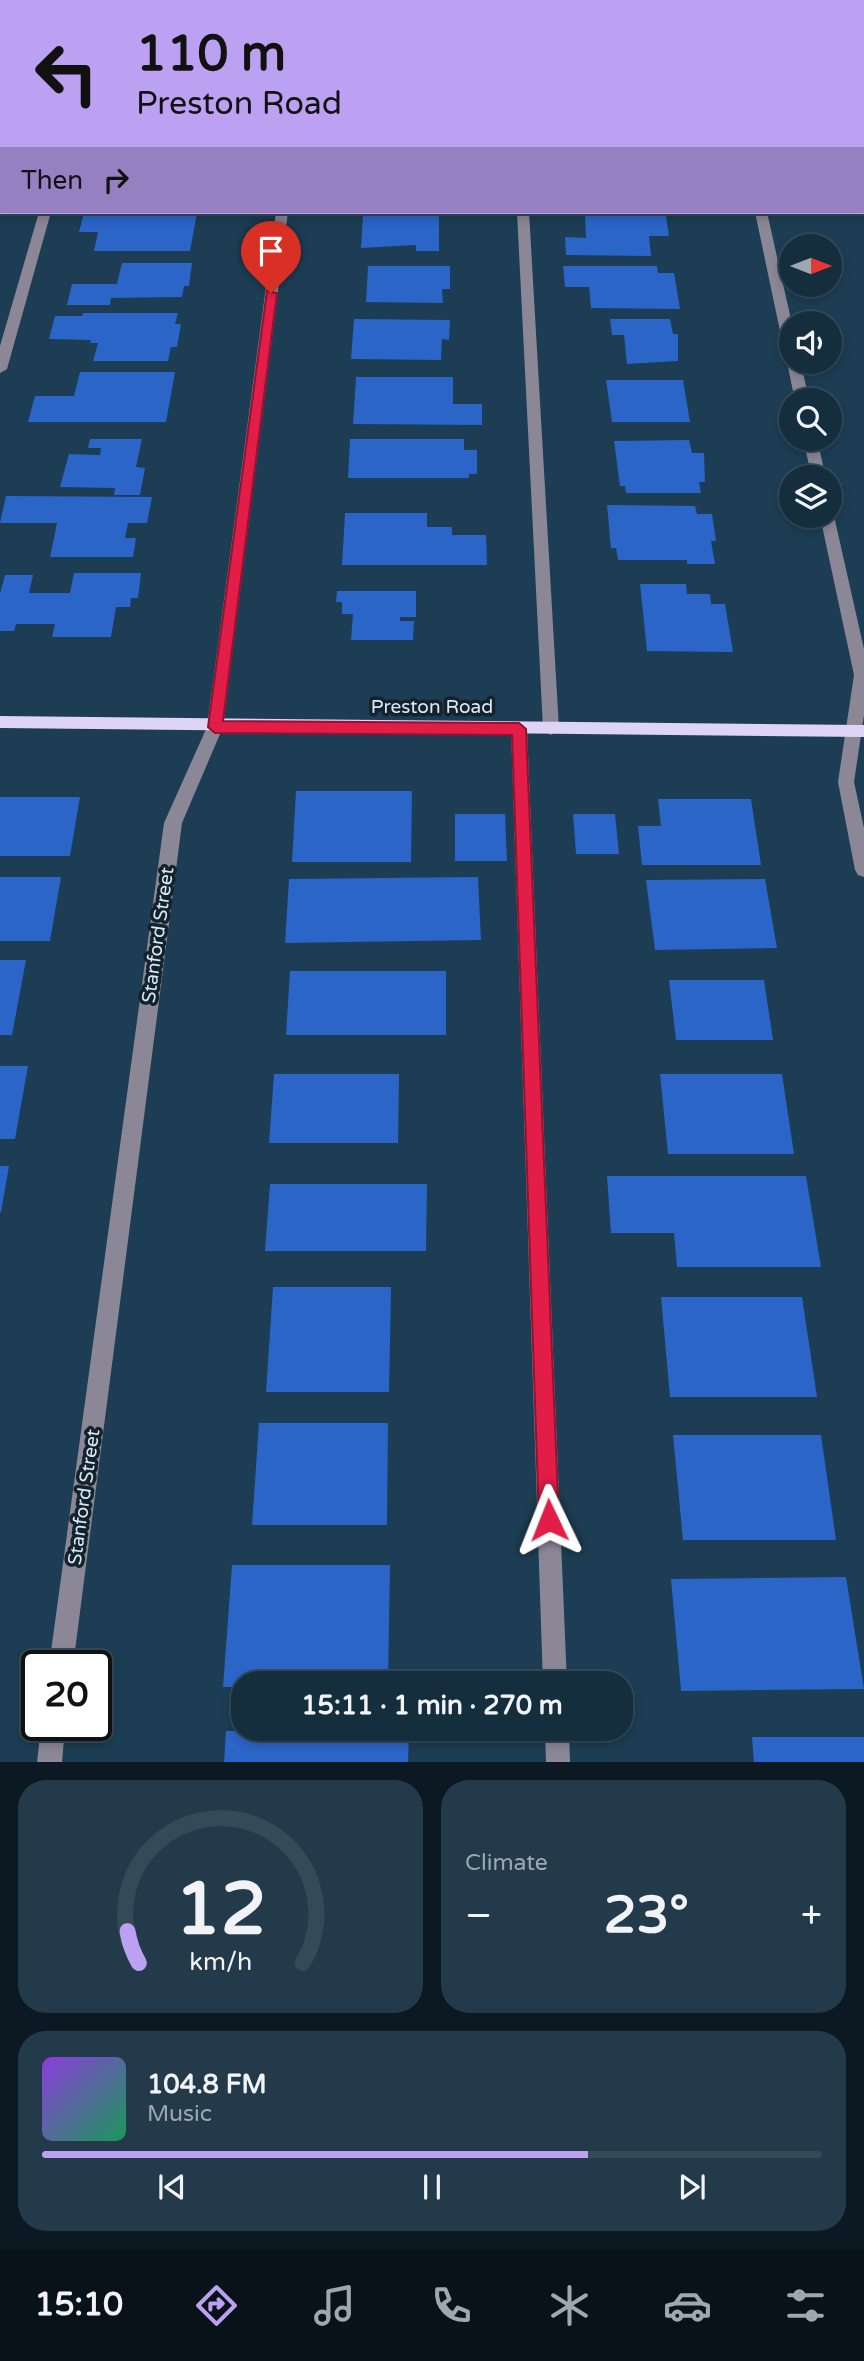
<!DOCTYPE html>
<meta charset="utf-8">
<style>
:root{--surface:#152e3e;--page:#223a49;--text:#f1f3f6;--muted:#9da8b0;--line:#344a58;--accent:#bca0f2}
body{margin:0;font-family:"Varela Round",sans-serif;background:var(--page);color:var(--text);height:100vh;display:flex;flex-direction:column;font-size:26px;white-space:nowrap}
*{box-sizing:border-box;margin:0}
p{font-size:23px;color:var(--muted)}
.icon{flex:none;width:38px;height:38px;fill:none;stroke:currentColor;stroke-width:2;stroke-linecap:round;stroke-linejoin:round}
.map{position:relative;height:1762px;overflow:hidden}
.details{display:flex;flex-direction:column;gap:18px;padding:18px;background:#0c1922;flex:1}
.details>*{flex:none}
.top-card{position:absolute;left:0px;top:0px;width:864px;height:214px;box-shadow:0 4px 10px #0003,0 0 0 2px var(--line);background:#bca0f2;color:#111;overflow:hidden}
.needle{width:46px;rotate:90deg}
.tools{position:absolute;left:779px;top:234px;display:grid;gap:14px}
.tools a{display:grid;place-items:center;width:63px;height:63px;border-radius:50%;background:var(--surface);box-shadow:0 4px 10px #0003,0 0 0 2px var(--line);font-size:35px}
.speed{position:absolute;left:21px;top:1650px;display:flex;gap:14px;font-size:35px;font-weight:700;text-align:center}
.speed>*{display:grid;place-content:center;width:91px;height:91px;border-radius:50%;background:var(--surface);box-shadow:0 4px 10px #0003,0 0 0 2px var(--line);line-height:1}
.speed .limit{border:4px solid #111;border-radius:10px;background:#fff;color:#111}
.pin{position:absolute;display:grid;place-items:center;width:60px;height:60px;color:#fff;margin:-72px -30px;border-radius:50% 50% 50% 0;rotate:-45deg;box-shadow:0 0 7px #0007}
.pin .icon{rotate:45deg}
.me{position:absolute;width:77px;margin:-38px;rotate:358deg;stroke-linejoin:round;filter:drop-shadow(0 0 5px #0008)}
.turn{display:flex;align-items:center;gap:24px;height:147px;padding:0 21px;font-size:32px}
.turn .icon{width:91px;height:91px;stroke-width:2.5}
.turn b{display:block;font-size:49px;line-height:60px}
.then{display:flex;align-items:center;height:66px;padding:0 21px;background:#0003;gap:14px;font-size:26px}
.big{font-size:52px;font-weight:800;line-height:1.1}
.details .widget{flex:1;display:flex;flex-direction:column;justify-content:center;gap:10px;min-width:0;padding:0 24px;border-radius:28px;background:var(--page)}
.details .dial{align-items:center;gap:0}
.dial svg{height:182px;overflow:visible;fill:none;stroke:var(--line);stroke-width:7;stroke-linecap:round;text-anchor:middle}
.dial text{fill:var(--text);stroke:none}
.song{display:flex;align-items:center;gap:21px}
.cover{width:84px;height:84px;border-radius:10px;background:linear-gradient(135deg,hsl(270 70% 55%),hsl(150 70% 35%))}
.played{height:7px;border-radius:4px;background:linear-gradient(90deg,var(--accent) 70%,var(--line) 70%)}
.keys{display:flex;justify-content:space-around;direction:ltr}
.heat{display:flex;justify-content:space-between;align-items:center;font-size:38px;direction:ltr}
.details .tiles{flex:1;display:grid;gap:18px;grid-template-columns:1fr 1fr}
.widget:last-child{grid-column:span 2}
.trip{position:absolute;left:231px;top:1671px;width:402px;height:70px;border-radius:28px;background:var(--surface);box-shadow:0 4px 10px #0003,0 0 0 2px var(--line);font-weight:800;line-height:70px;text-align:center}
.tab-bar{display:flex;height:112px;justify-content:space-around;align-items:center;background:#081219;color:var(--muted)}
.tab-bar .icon{width:49px;height:49px}
.tab-bar .active{color:var(--accent)}
.tab-bar b{font-size:32px;color:var(--text)}
.map>svg:first-child{display:block}
</style>
<div class="map">
<svg width="864" height="1763" viewBox="0 0 864 1763">
<rect width="100%" height="100%" fill="#1c3d53"/>
<path fill="#2b65c7" d="M 84,213 L 197,213 L 190,251 L 94,251 L 98,232 L 79,232 Z
M 363,216 L 439,216 L 439,251 L 416,251 L 416,245 L 361,248 Z
M 585,216 L 666,216 L 669,236 L 649,236 L 651,256 L 566,255 L 565,237 L 586,238 Z
M 122,263 L 192,263 L 189,286 L 184,286 L 182,297 L 111,298 L 110,305 L 67,305 L 72,284 L 117,284 Z
M 368,266 L 450,266 L 450,289 L 442,289 L 443,303 L 366,302 Z
M 563,266 L 657,266 L 658,273 L 674,273 L 680,309 L 591,308 L 589,287 L 565,287 Z
M 83,313 L 178,313 L 175,324 L 181,324 L 177,347 L 171,347 L 168,361 L 93,361 L 98,343 L 90,343 L 91,340 L 49,339 L 55,316 L 82,316 Z
M 354,319 L 450,320 L 449,340 L 442,339 L 441,360 L 351,359 Z
M 610,319 L 670,319 L 673,334 L 678,334 L 678,361 L 627,364 L 624,335 L 612,335 Z
M 80,372 L 175,372 L 166,422 L 28,422 L 35,396 L 74,396 Z
M 356,377 L 453,377 L 453,404 L 482,404 L 482,425 L 353,424 Z
M 606,380 L 683,380 L 690,422 L 612,422 Z
M 90,439 L 142,439 L 136,467 L 145,468 L 140,495 L 114,495 L 115,488 L 60,487 L 69,454 L 100,455 L 101,448 L 88,448 Z
M 350,439 L 464,439 L 464,450 L 477,450 L 477,474 L 469,474 L 469,478 L 348,478 Z
M 689,440 L 692,453 L 704,453 L 705,482 L 699,482 L 701,493 L 626,493 L 625,486 L 620,486 L 614,441 Z
M 6,496 L 152,497 L 147,523 L 128,523 L 125,538 L 136,538 L 133,557 L 50,557 L 57,523 L 0,523 Z
M 607,505 L 695,506 L 697,514 L 712,514 L 716,541 L 711,541 L 715,564 L 687,564 L 687,560 L 618,560 L 616,548 L 611,548 Z
M 345,513 L 427,513 L 427,527 L 452,527 L 452,535 L 486,535 L 487,565 L 342,565 Z
M 74,573 L 141,573 L 138,598 L 131,598 L 130,607 L 116,607 L 111,637 L 52,637 L 55,624 L 16,624 L 14,631 L 0,631 L 0,594 L 5,575 L 33,575 L 29,593 L 70,593 Z
M 640,584 L 686,584 L 687,594 L 710,594 L 711,604 L 725,604 L 733,652 L 647,651 Z
M 337,591 L 416,591 L 416,617 L 400,617 L 400,621 L 414,621 L 413,640 L 351,640 L 353,614 L 342,614 L 342,602 L 336,602 Z
M 296,791 L 412,791 L 411,862 L 292,862 Z
M 0,797 L 80,797 L 70,856 L 0,856 Z
M 658,799 L 751,799 L 761,865 L 642,865 L 638,826 L 661,826 Z
M 455,814 L 505,814 L 507,861 L 455,861 Z
M 573,814 L 615,814 L 619,854 L 576,854 Z
M 0,877 L 61,877 L 50,941 L 0,941 Z
M 478,877 L 481,940 L 285,943 L 289,879 Z
M 765,879 L 777,948 L 655,950 L 646,880 Z
M 0,960 L 26,960 L 12,1035 L 0,1035 Z
M 290,971 L 446,971 L 446,1035 L 286,1035 Z
M 669,980 L 764,980 L 773,1040 L 676,1040 Z
M 0,1066 L 28,1066 L 15,1139 L 0,1139 Z
M 274,1074 L 399,1074 L 398,1143 L 269,1143 Z
M 660,1074 L 782,1074 L 794,1154 L 668,1154 Z
M 0,1166 L 9,1166 L 1,1212 L 0,1212 Z
M 607,1176 L 806,1176 L 821,1267 L 677,1267 L 674,1233 L 611,1233 Z
M 270,1184 L 427,1184 L 426,1251 L 265,1251 Z
M 273,1287 L 391,1287 L 389,1392 L 266,1392 Z
M 661,1297 L 802,1297 L 817,1397 L 670,1397 Z
M 259,1423 L 388,1423 L 387,1525 L 252,1525 Z
M 673,1435 L 821,1435 L 836,1540 L 683,1540 Z
M 232,1565 L 390,1565 L 388,1684 L 243,1684 L 243,1687 L 223,1687 Z
M 846,1577 L 864,1689 L 681,1691 L 671,1579 Z
M 226,1731 L 409,1731 L 408,1763 L 224,1763 Z
M 752,1737 L 864,1737 L 864,1763 L 754,1763 Z"/>
<g fill="none" stroke-linecap="round" stroke-linejoin="round">
<path fill="#8c8797" fill-rule="evenodd" d="M 100,0 L 110,0 L 110,2 L 100,2 Z
M 304,0 L 314,0 L 314,2 L 304,2 Z
M 506,0 L 516,0 L 516,2 L 506,2 Z
M 710,0 L 720,0 L 720,2 L 710,2 Z
M 0,58 L 2,58 L 2,64 L 0,64 Z
M 863,61 L 864,61 L 864,67 L 863,67 Z
M 39,212 L 51,212 L 7,369 L 0,373 L 0,346 Z
M 276,212 L 288,212 L 223,727 L 182,823 L 73,1666 L 49,1666 L 164,823 L 207,727 Z
M 517,212 L 529,212 L 559,729 L 551,735 L 543,729 Z
M 755,212 L 767,212 L 792,324 L 791,354 L 784,350 Z
M 791,359 L 791,362 L 801,362 L 809,401 L 795,401 L 787,362 Z
M 803,439 L 817,439 L 826,478 L 812,478 Z
M 830,512 L 834,516 L 864,649 L 864,715 L 854,782 L 864,828 L 864,877 L 858,875 L 855,870 L 838,782 L 854,675 L 820,516 L 830,516 Z
M 519,723 L 527,729 L 567,1684 L 543,1684 L 511,729 Z
M 41,1726 L 65,1726 L 62,1763 L 37,1763 Z
M 545,1729 L 569,1729 L 570,1763 L 546,1763 Z"/>
<path fill="#ded4f5" fill-rule="evenodd" d="M 0,716 L 864,725 L 864,737 L 0,728 Z"/>
</g>
<path fill="#e11d48" stroke="#92132f" stroke-width="2" d="M 267,291 L 277,293 L 223,721 L 519,723 L 526,729 L 559,1520 L 556,1527 L 549,1530 L 542,1527 L 539,1520 L 512,735 L 215,733 L 208,727 Z"/>
<g text-anchor="middle" dominant-baseline="central" stroke-width="7" stroke-linejoin="round" paint-order="stroke">
<g font-size="19" fill="#d7e9f7" stroke="#14222c">
<text x="432" y="707">Preston Road</text>
<text transform="translate(158 935) rotate(-82)">Stanford Street</text>
<text transform="translate(84 1497) rotate(-82)">Stanford Street</text>
</g>
</g>
</svg>
<div class="tools">
<a><svg class="needle" viewBox="-14 -14 28 28"><path d="M0-13l5 13h-10z" fill="#e53935"/><path d="M0 13l5-13h-10z" fill="#9da8b0"/></svg></a>
<a><svg class="icon" aria-label="sound" viewBox="0 0 24 24"><path d="M4 9h4l5-4v14l-5-4H4zM17 9q2 3 0 6"/></svg></a>
<a><svg class="icon" aria-label="search" viewBox="0 0 24 24"><circle cx="10" cy="10" r="6"/><path d="M15 15l6 6"/></svg></a>
<a><svg class="icon" aria-label="layers" viewBox="0 0 24 24"><path d="M12 4l9 5-9 5-9-5zM3 14l9 5 9-5"/></svg></a>
</div>
<div class="speed"><div class="limit">20</div></div>
<div class="pin" style="left:271px;top:293px;background:#d93025"><svg class="icon" aria-label="arrive" viewBox="0 0 24 24"><path d="M6 21V4h12l-3 4 3 4H6"/></svg></div>
<svg class="me" style="left:549px;top:1520px" viewBox="-20 -20 40 40"><path d="M0-17L14 15 0 8-14 15z" fill="#e11d48" stroke="#fff" stroke-width="4"/></svg>
<div class="trip">15:11 · 1 min · 270 m</div>
<div class="top-card">
<div class="turn"><svg class="icon" aria-label="left" viewBox="0 0 24 24"><path d="M17 20v-9H6M10 6l-5 5 5 5"/></svg><div><b>110 m</b>Preston Road</div></div>
<div class="then">Then<svg class="icon" aria-label="right" viewBox="0 0 24 24"><path d="M7 20v-9h11M14 6l5 5-5 5"/></svg></div>
</div>
</div>
<section class="details">
<div class="tiles">
<div class="widget dial"><svg viewBox="0 0 100 80">
<path d="M14 69A42 42 0 1 1 86 69"/>
<path d="M14 69A42 42 0 0 1 9 55" stroke="#bca0f2"/>
<text x="50" y="56" font-size="32" font-weight="700">12</text>
<text x="50" y="72" font-size="11">km/h</text>
</svg></div>
<div class="widget"><p>Climate</p>
<div class="heat"><a>−</a><b class="big">23°</b><a>+</a></div>
</div>
<div class="widget">
<div class="song"><i class="cover"></i><div><b>104.8 FM</b><p>Music</p></div></div>
<div class="played"></div>
<div class="keys"><svg class="icon" aria-label="previous" viewBox="0 0 24 24"><path d="M18 5L8 12l10 7zM5 5v14"/></svg><svg class="icon" aria-label="pause" viewBox="0 0 24 24"><path d="M8 5v14M16 5v14"/></svg><svg class="icon" aria-label="next" viewBox="0 0 24 24"><path d="M6 5l10 7-10 7zM19 5v14"/></svg></div>
</div>
</div>
</section>
<nav class="tab-bar">
<b>15:10</b>
<svg class="icon active" aria-label="directions" viewBox="0 0 24 24"><path d="M12 3l9 9-9 9-9-9zM9 14v-3h6M13 9l2 2-2 2"/></svg>
<svg class="icon" aria-label="music" viewBox="0 0 24 24"><path d="M9 18V5l10-2v13"/><circle cx="6" cy="18" r="3"/><circle cx="16" cy="16" r="3"/></svg>
<svg class="icon" aria-label="phone" viewBox="0 0 24 24"><path d="M5 4h4l2 5-3 2q2 4 5 5l2-3 5 2v4C11 20 4 13 5 4z"/></svg>
<svg class="icon" aria-label="climate" viewBox="0 0 24 24"><path d="M12 3v18M4 7l16 10M4 17L20 7"/></svg>
<svg class="icon" aria-label="car" viewBox="0 0 24 24"><path d="M5 17H2v-5l4-1 3-4h7l3 4 3 1v5h-3M9 17h6M6 11h13"/><circle cx="7" cy="17" r="2"/><circle cx="17" cy="17" r="2"/></svg>
<svg class="icon" aria-label="filters" viewBox="0 0 24 24"><path d="M4 7h16M4 17h16"/><circle cx="9" cy="7" r="2"/><circle cx="15" cy="17" r="2"/></svg>
</nav>
